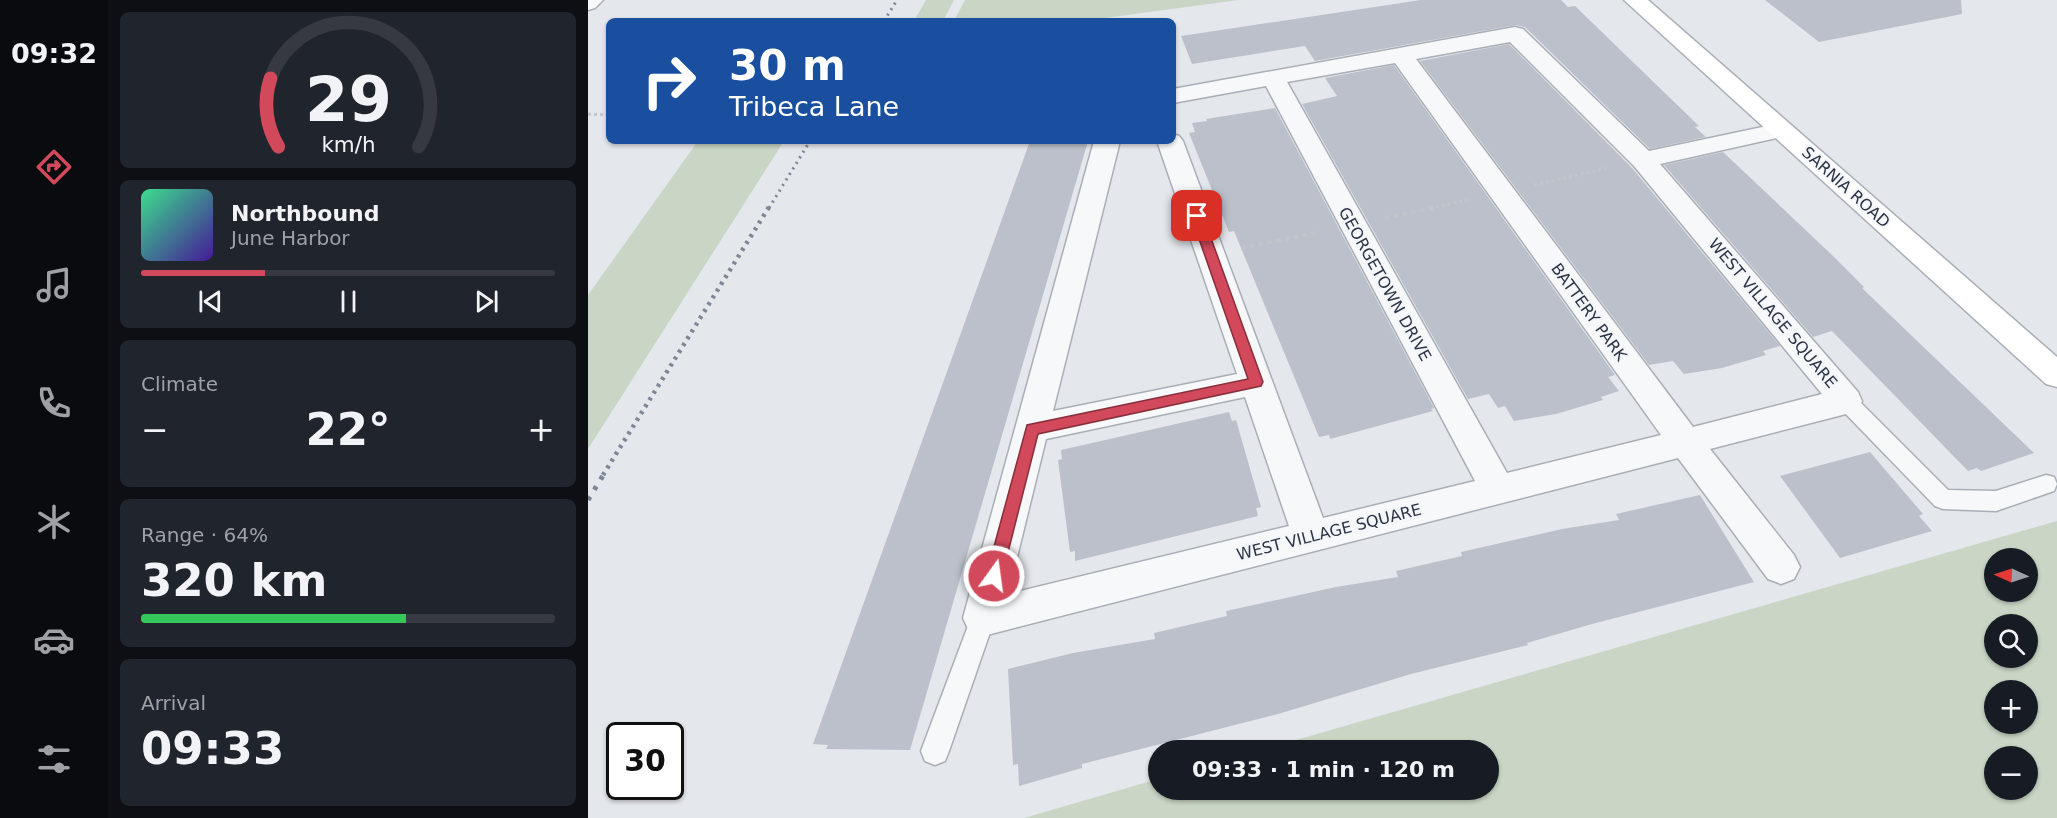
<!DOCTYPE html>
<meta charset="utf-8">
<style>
:root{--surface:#171b24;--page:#20242c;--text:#f1f3f6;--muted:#9ea1a6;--line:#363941;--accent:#d1495b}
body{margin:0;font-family:"DejaVu Sans",sans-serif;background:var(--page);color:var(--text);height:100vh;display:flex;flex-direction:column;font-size:22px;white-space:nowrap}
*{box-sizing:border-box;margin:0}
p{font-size:20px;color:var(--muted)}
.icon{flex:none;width:33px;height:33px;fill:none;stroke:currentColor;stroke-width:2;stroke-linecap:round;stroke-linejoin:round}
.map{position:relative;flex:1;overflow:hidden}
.drawer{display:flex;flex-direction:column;gap:12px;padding:12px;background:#0d0f14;width:480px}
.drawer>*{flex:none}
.top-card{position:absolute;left:18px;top:18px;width:570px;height:126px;border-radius:9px;box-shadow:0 2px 4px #0004;background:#1a4fa0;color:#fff;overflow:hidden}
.needle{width:39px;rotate:273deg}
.buttons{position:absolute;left:1396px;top:548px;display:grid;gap:12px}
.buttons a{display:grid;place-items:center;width:54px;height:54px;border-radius:50%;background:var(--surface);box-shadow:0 2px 4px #0004;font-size:30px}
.speed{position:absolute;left:18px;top:722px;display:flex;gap:12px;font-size:30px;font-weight:700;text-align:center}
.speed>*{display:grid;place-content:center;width:78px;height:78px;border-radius:50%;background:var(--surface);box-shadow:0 2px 4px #0004;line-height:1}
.speed .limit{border:3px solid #111;border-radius:9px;background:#fff;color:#111}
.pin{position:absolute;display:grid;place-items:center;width:51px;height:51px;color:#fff;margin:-26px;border-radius:12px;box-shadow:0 3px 9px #0006}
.me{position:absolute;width:66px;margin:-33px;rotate:14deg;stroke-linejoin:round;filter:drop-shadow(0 0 4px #0008)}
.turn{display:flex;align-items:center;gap:21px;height:126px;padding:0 24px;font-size:27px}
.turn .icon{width:78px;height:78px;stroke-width:2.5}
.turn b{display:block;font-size:42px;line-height:51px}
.big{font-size:45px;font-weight:700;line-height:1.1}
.drawer .card{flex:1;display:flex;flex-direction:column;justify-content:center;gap:9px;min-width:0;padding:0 21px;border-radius:9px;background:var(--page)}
.drawer .dial{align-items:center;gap:0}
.dial svg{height:156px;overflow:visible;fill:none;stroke:var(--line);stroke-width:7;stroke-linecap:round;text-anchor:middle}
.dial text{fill:var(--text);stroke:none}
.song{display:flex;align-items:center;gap:18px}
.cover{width:72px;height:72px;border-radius:9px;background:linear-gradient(135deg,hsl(150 70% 55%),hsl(260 70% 35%))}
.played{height:6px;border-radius:3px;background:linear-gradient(90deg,var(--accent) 30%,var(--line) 30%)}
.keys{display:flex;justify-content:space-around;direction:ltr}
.heat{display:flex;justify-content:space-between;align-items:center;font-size:33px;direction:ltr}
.charge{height:9px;border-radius:4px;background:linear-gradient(90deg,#34c759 64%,var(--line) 0)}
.trip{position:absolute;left:560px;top:740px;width:351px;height:60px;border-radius:30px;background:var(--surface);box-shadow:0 2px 4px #0004;font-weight:700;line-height:60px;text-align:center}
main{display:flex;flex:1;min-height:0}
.tab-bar{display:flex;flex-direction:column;width:108px;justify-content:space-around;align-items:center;background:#090b0e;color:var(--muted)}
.tab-bar .icon{width:42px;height:42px}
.tab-bar .selected{color:var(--accent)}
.tab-bar b{font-size:27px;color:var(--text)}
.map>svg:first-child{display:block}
</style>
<main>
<nav class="tab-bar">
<b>09:32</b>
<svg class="icon selected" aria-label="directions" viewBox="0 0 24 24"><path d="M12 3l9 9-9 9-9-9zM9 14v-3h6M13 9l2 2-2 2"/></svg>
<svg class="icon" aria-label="music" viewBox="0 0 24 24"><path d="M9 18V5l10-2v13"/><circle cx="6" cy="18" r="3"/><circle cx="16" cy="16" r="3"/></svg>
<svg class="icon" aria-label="phone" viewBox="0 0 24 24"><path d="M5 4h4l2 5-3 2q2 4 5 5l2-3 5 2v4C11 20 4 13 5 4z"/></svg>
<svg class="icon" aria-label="climate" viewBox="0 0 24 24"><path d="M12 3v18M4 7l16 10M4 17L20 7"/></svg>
<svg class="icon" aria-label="car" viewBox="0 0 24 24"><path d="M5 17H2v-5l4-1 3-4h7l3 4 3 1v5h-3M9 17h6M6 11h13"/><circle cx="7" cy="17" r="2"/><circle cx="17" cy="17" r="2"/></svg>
<svg class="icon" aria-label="filters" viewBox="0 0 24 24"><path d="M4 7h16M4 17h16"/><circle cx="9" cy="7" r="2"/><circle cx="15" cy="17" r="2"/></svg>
</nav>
<section class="drawer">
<div class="card dial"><svg viewBox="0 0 100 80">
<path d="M14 69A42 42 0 1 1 86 69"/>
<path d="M14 69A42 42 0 0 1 10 34" stroke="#d1495b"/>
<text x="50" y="56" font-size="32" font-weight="700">29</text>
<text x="50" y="72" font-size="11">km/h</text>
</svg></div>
<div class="card">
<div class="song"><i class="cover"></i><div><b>Northbound</b><p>June Harbor</p></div></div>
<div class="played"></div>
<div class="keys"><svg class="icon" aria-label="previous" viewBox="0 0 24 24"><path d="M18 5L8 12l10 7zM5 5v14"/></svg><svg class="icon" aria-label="pause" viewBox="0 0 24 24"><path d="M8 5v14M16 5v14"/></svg><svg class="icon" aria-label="next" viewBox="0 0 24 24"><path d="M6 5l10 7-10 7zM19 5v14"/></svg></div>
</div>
<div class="card"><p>Climate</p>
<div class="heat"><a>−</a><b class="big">22°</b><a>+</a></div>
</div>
<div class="card"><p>Range · 64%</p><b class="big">320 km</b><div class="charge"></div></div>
<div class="card"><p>Arrival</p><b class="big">09:33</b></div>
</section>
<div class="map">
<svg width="1469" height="818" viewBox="0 0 1469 818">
<rect width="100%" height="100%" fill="#e4e7ec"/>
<path fill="#c9d6c5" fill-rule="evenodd" d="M 338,0 L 366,0 L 355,21 L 326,21 Z
M 377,0 L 651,0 L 494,21 L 366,21 Z
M 110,141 L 196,141 L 0,449 L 0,295 Z
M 1469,521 L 1469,818 L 436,818 L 570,779 L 570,789 L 900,789 L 900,750 L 673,750 ZM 1407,558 L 1440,558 L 1440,591 L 1407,591 ZM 1407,624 L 1440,624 L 1440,657 L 1407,657 ZM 1407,690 L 1440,690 L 1440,723 L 1407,723 ZM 1407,756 L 1440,756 L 1440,789 L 1407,789 Z"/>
<path fill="#bbc0ca" d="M 833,0 L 973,0 L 980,7 L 987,6 L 1111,126 L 1107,127 L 1118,137 L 1062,149 L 937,27 L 928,25 L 727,61 L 717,46 L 604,64 L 593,36 Z
M 1177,0 L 1373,0 L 1374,14 L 1231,42 Z
M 921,44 L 1044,168 L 1192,346 L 1175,351 L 1178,355 L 1134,368 L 1096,374 L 1085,361 L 1061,365 L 832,61 Z
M 806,65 L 1027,375 L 1020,377 L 1031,391 L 1013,397 L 1015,400 L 968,414 L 926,421 L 917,406 L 910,408 L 901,394 L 880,399 L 714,104 L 749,96 L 737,78 Z
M 687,108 L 846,408 L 843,409 L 845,411 L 742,439 L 741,435 L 731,437 L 646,231 L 641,232 L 601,133 L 607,132 L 604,123 L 619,121 L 618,119 Z
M 442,141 L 500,141 L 322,750 L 238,749 L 240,745 L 225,744 Z
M 1135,152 L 1244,255 L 1276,287 L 1274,288 L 1446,453 L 1393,471 L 1389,468 L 1380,471 L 1244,331 L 1225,337 L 1076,165 Z
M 641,412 L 644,421 L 648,420 L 673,507 L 668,508 L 670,516 L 487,561 L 487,551 L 482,552 L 470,460 L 474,459 L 473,450 Z
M 1282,452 L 1335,514 L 1331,516 L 1344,531 L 1252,558 L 1192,476 Z
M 1112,495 L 1166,582 L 1004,624 L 939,643 L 940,645 L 823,674 L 690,714 L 494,764 L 494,768 L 431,786 L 430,764 L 425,765 L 420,669 L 485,653 L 567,639 L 566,633 L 639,616 L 638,611 L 748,587 L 810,577 L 808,571 L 874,556 L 873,552 L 974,529 L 1031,520 L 1028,514 Z"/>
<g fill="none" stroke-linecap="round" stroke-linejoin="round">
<defs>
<path id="service" d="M 1258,393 L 1265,395 L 1360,490 L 1408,491 L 1458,475 L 1466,477 L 1469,484 L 1466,491 L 1408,511 L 1355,509 L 1347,506 L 1251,407 L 1248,401 L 1251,395 Z
M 395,607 L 404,610 L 407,618 L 361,751 L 357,761 L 347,765 L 337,761 L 333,751 L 383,618 L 386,610 Z"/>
<path id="minor" d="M 0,0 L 15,0 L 7,8 L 0,10 Z
M 927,27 L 935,29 L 1061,151 L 1193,123 L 1202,125 L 1205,130 L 1202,135 L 1072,164 L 1270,392 L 1274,401 L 1270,410 L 1258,414 L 1122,449 L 1206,555 L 1212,567 L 1206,579 L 1193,584 L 1180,579 L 1090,458 L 395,636 L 381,631 L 375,618 L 506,141 L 532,141 L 465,411 L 649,374 L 569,141 L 585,141 L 585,134 L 591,136 L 595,141 L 735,518 L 887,481 L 678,86 L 585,103 L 585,89 ZM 922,42 L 1046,166 L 1234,394 L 1105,427 L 828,59 ZM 807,63 L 1073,435 L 919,473 L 699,82 ZM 657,397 L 701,526 L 420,594 L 458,439 Z"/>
<path id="secondary" d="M 1036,0 L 1060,0 L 1469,357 L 1469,387 L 1458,384 Z"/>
</defs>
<use href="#service" stroke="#a9aeb7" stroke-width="3"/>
<use href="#minor" stroke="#a9aeb7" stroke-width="3"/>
<use href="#secondary" stroke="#a9aeb7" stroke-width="3"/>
<path stroke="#c2c5cb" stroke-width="3" stroke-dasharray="3 3" stroke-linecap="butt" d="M 0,114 L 21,115
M 946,185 L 1020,168
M 842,208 L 883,199"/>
<path stroke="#c2c5cb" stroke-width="4" stroke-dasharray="4.5 4.5" stroke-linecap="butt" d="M 797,218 L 849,207
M 653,248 L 733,232"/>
<use href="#service" fill="#f7f8fa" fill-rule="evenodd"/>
<use href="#minor" fill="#f7f8fa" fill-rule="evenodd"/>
<use href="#secondary" fill="#fff" fill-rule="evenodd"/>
<path stroke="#7d8696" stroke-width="3" stroke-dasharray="2 4.5" stroke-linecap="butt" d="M 296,21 L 309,0
M 181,208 L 222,141"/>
<path stroke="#7d8696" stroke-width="4.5" stroke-dasharray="3 5" stroke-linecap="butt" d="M 15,475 L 181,207"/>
<path stroke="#7d8696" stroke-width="5" stroke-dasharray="4 8" stroke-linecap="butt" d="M 0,500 L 16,474"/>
</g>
<path fill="#d1495b" stroke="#882f3b" stroke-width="1.5" d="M 609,213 L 615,216 L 675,382 L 673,386 L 450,434 L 414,576 L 412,581 L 406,583 L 401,581 L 398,576 L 439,425 L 660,379 L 603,216 Z"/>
<g text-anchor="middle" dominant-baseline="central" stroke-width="4.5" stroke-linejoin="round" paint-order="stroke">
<g font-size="16" fill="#2b3445" stroke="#f4f6f9">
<text transform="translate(1258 187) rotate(42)">SARNIA ROAD</text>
<text transform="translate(797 284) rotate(61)">GEORGETOWN DRIVE</text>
<text transform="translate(1001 312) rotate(54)">BATTERY PARK</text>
<text transform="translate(1185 313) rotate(50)">WEST VILLAGE SQUARE</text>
<text transform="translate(741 532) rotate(-14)">WEST VILLAGE SQUARE</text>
</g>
</g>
</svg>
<div class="buttons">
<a><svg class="needle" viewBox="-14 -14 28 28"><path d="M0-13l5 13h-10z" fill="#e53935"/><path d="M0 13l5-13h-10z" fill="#9ea1a6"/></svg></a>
<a><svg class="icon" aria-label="search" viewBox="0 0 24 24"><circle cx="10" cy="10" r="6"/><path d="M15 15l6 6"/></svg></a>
<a>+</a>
<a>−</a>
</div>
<div class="speed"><div class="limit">30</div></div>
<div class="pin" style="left:609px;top:216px;background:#d93025"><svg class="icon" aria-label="arrive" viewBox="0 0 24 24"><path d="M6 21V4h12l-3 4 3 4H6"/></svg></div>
<svg class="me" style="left:406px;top:576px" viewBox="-20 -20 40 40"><circle r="17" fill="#d1495b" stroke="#fff" stroke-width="3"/><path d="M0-11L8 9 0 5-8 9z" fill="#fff"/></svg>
<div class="trip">09:33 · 1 min · 120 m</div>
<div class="top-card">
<div class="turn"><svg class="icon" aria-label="right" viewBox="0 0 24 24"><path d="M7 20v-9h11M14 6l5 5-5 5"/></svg><div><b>30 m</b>Tribeca Lane</div></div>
</div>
</div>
</main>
